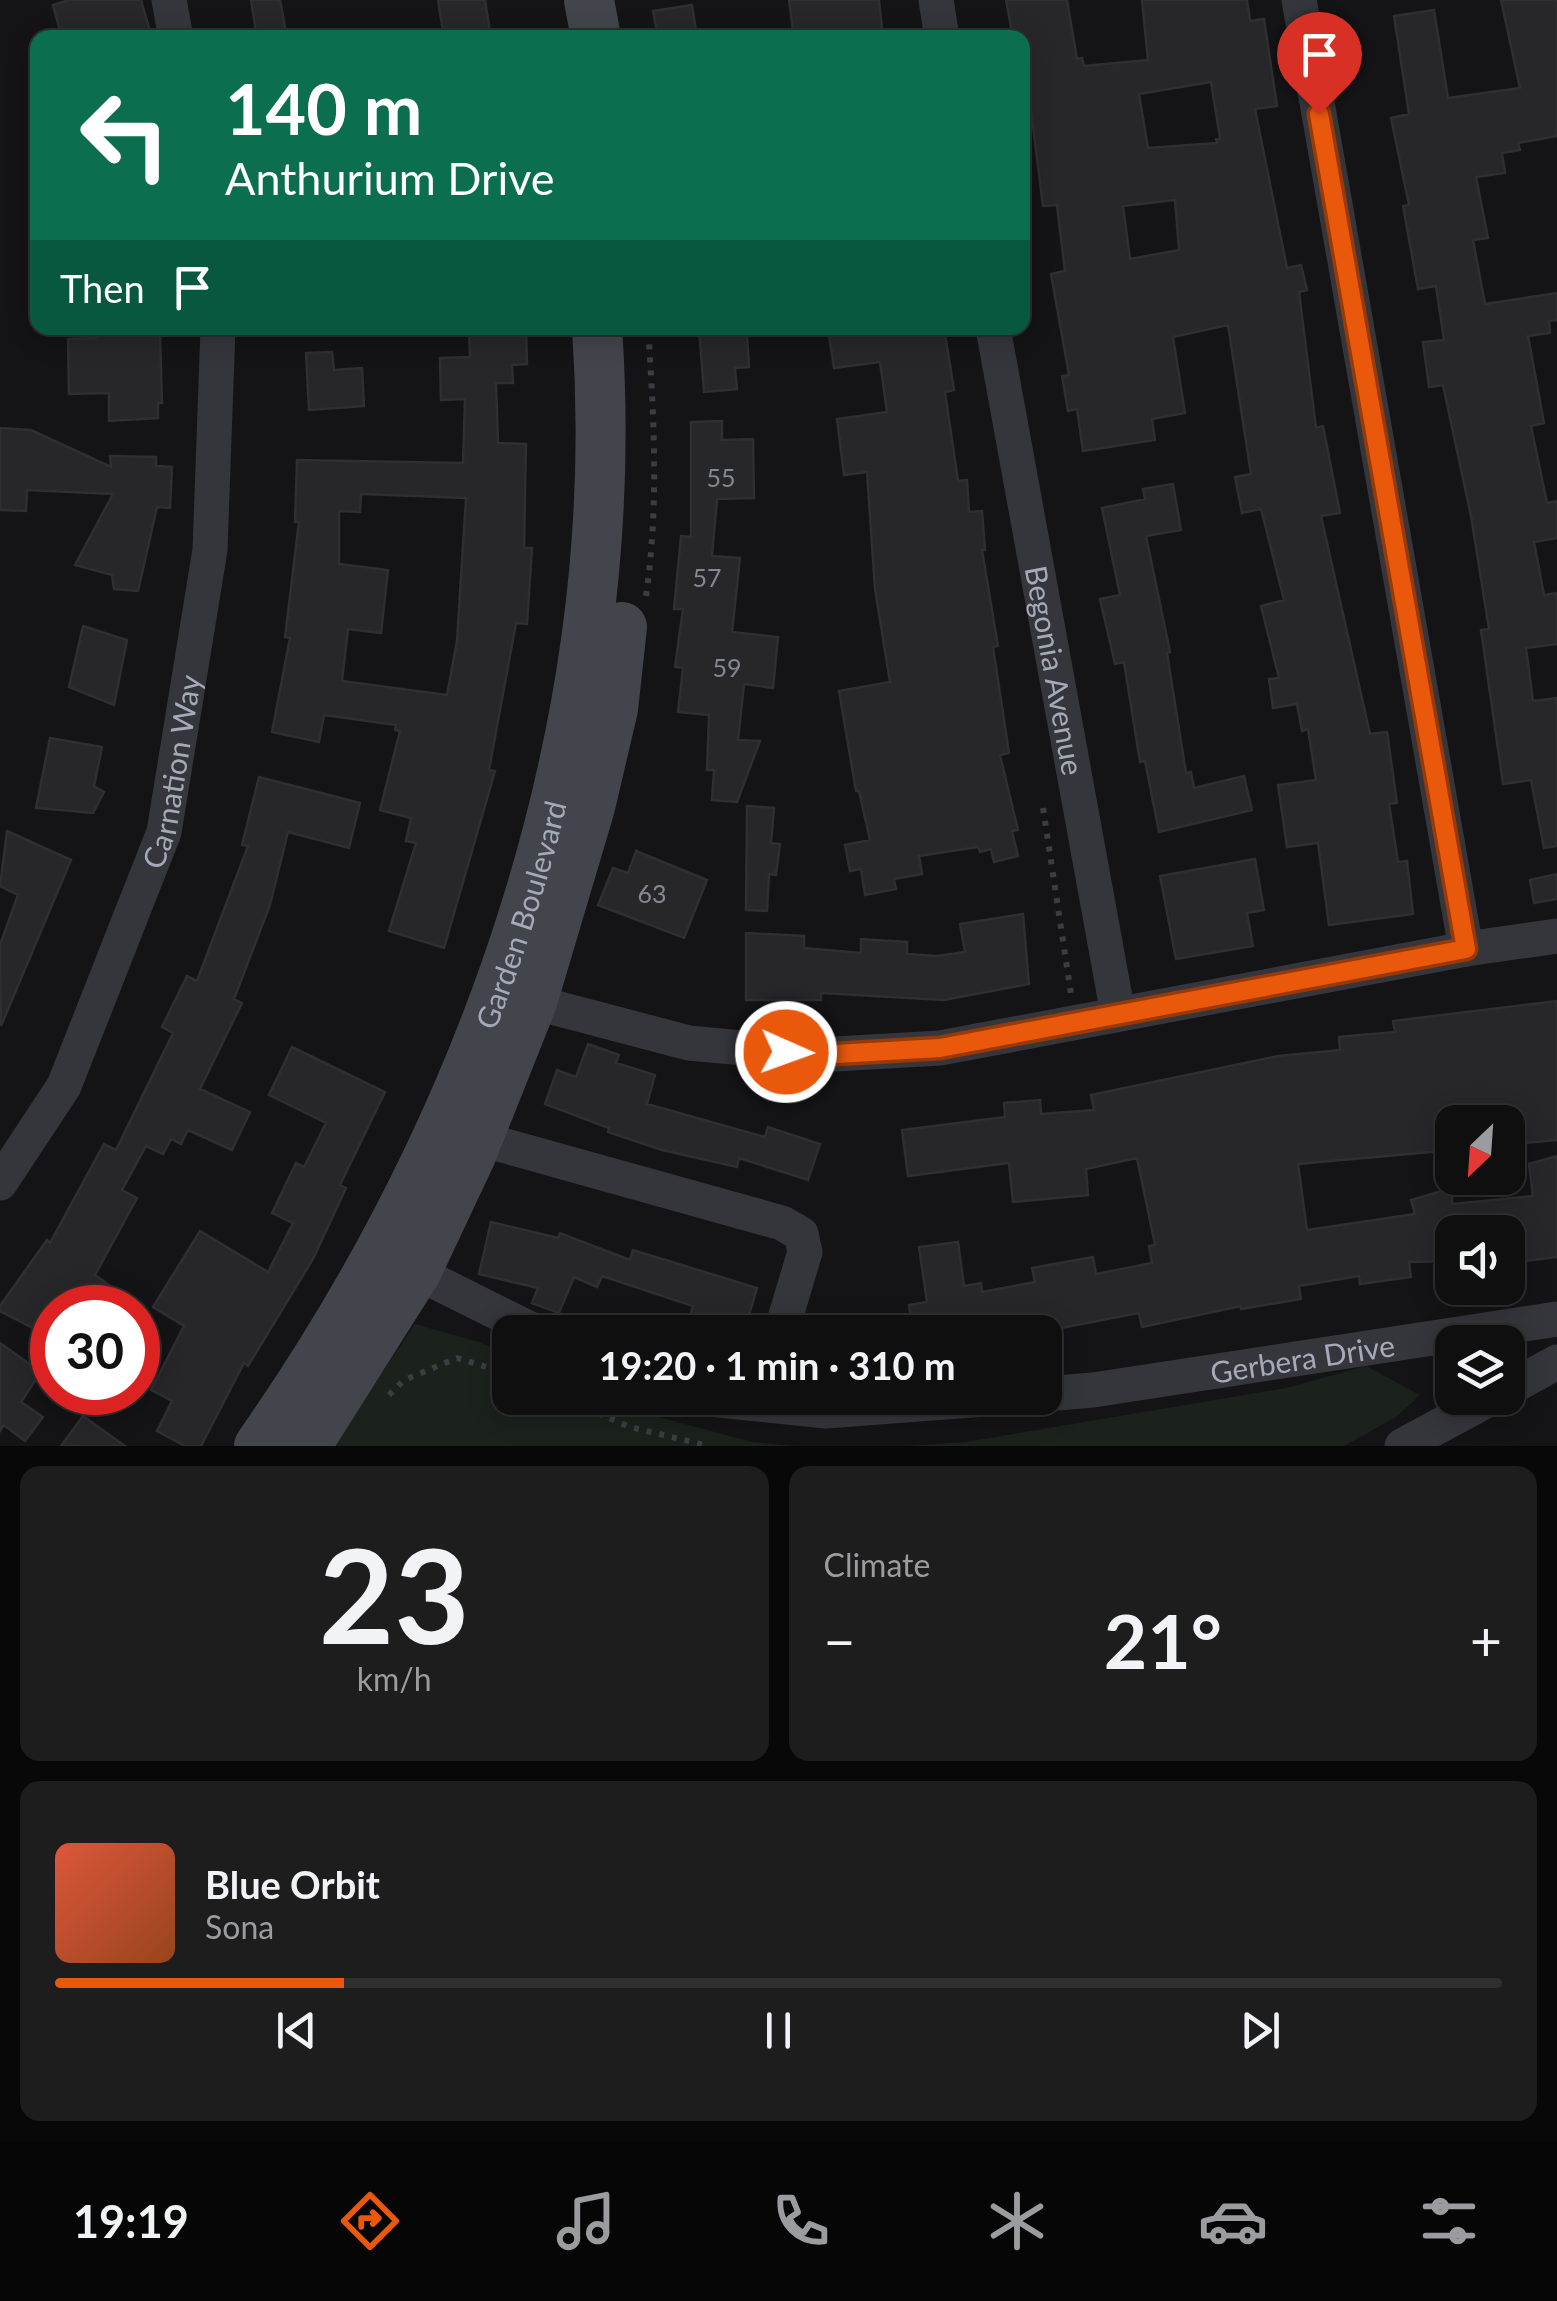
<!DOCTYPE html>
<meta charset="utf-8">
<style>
:root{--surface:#0f0f10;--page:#1d1d1e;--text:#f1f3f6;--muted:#9b9c9f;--line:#2f2f30;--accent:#ea580c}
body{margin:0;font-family:Lato,sans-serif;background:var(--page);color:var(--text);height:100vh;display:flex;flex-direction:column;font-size:38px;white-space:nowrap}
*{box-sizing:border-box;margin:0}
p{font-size:32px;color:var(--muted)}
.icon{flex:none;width:55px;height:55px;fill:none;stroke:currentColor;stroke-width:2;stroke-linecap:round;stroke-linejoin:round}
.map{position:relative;height:1446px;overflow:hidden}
.drawer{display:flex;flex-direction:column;gap:20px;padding:20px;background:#080809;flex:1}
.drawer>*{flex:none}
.top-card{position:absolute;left:30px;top:30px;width:1000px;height:305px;border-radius:20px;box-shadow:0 5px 25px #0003,0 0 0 2px var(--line);background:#0b6e4f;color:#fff;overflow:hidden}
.needle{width:65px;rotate:205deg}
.tools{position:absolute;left:1435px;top:1105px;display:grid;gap:20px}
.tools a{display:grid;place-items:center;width:90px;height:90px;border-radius:20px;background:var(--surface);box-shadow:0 5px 25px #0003,0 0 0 2px var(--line);font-size:50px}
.speed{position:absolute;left:30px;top:1285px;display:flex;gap:20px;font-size:50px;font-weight:700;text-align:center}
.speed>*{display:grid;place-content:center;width:130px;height:130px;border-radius:50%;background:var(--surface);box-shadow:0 5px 25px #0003,0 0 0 2px var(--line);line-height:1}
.speed .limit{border:15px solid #d22;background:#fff;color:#111}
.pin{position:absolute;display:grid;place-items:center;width:85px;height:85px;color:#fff;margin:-102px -42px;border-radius:50% 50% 50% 0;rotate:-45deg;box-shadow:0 0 10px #0007}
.pin .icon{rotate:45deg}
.me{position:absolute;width:110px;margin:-55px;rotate:92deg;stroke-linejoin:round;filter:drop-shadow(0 0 8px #0008)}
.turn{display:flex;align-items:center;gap:35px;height:210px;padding:0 30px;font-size:45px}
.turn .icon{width:130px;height:130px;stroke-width:2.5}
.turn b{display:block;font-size:70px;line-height:85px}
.then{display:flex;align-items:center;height:95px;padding:0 30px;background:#0003;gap:20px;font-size:38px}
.big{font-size:75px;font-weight:700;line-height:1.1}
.drawer .card{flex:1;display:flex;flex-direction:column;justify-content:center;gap:15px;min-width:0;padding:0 35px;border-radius:20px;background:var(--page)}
.drawer .dial{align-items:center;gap:0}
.dial b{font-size:130px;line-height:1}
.song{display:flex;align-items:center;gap:30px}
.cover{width:120px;height:120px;border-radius:15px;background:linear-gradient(135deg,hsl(10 70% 55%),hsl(20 70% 35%))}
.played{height:10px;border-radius:5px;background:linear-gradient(90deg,var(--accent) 20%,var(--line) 20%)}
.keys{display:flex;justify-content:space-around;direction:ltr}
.heat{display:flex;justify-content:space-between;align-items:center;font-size:55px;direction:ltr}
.drawer .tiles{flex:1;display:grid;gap:20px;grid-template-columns:1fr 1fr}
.card:last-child{grid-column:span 2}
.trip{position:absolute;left:492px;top:1315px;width:570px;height:100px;border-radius:20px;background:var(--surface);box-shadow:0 5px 25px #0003,0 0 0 2px var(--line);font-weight:700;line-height:100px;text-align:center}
.dock{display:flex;height:160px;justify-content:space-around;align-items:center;background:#060606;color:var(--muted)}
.dock .icon{width:70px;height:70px}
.dock .selected{color:var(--accent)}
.dock b{font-size:45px;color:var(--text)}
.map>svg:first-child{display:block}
</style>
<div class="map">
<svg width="1557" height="1446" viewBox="0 0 1557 1446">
<rect width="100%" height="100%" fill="#141416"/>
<path fill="#1a221b" d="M 415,1324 L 479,1342 L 510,1355 L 510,1398 L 604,1398 L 629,1409 L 752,1442 L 795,1446 L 333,1446 Z
M 1366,1366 L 1420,1395 L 1396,1417 L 1344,1446 L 907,1446 L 966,1442 L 1286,1388 Z"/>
<path fill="#27272a" stroke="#2e2e33" stroke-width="2.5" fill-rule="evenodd" d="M 69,0 L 141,0 L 152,38 L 62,38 L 53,5 Z
M 251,0 L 280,0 L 287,38 L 257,38 Z
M 438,0 L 485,0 L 491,38 L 444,38 Z
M 789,0 L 879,0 L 883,38 L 794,38 Z
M 1006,0 L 1067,0 L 1077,59 L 1082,58 L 1084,66 L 1148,60 L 1142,0 L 1247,0 L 1250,21 L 1264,19 L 1277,106 L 1255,109 L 1287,268 L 1301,265 L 1307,290 L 1299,292 L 1316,428 L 1323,426 L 1340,513 L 1321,516 L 1370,734 L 1387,732 L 1397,803 L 1389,804 L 1398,862 L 1407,861 L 1413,914 L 1329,925 L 1318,843 L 1287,847 L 1278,785 L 1316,780 L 1308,729 L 1302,731 L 1297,704 L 1273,708 L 1269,679 L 1279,678 L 1261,606 L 1284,600 L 1261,509 L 1242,513 L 1235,477 L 1251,474 L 1228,325 L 1173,337 L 1185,413 L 1152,419 L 1155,440 L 1083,451 L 1077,409 L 1068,411 L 1062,376 L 1069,375 L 1051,274 L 1065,271 L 1057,205 L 1043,206 L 1022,38 L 1013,38 ZM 1211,82 L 1220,138 L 1216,139 L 1217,143 L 1148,148 L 1139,94 ZM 1175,200 L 1179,250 L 1130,259 L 1123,206 Z
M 1501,0 L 1557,0 L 1557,136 L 1518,143 L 1520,150 L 1502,153 L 1505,173 L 1476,177 L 1488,238 L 1473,240 L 1485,304 L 1557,293 L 1557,320 L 1549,321 L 1550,333 L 1528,336 L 1544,423 L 1531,426 L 1547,503 L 1557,501 L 1557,538 L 1534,542 L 1544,595 L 1557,593 L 1557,644 L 1526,648 L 1533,701 L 1557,698 L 1557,846 L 1544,848 L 1531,780 L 1503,784 L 1481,630 L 1489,629 L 1471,516 L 1443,385 L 1429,387 L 1423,342 L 1444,340 L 1436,286 L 1418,289 L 1403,206 L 1409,205 L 1391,118 L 1409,114 L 1394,16 L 1434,10 L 1448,98 L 1520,88 Z
M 692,5 L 697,38 L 658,38 L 653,11 Z
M 96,328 L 133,328 L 133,336 L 160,335 L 162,403 L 158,403 L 158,418 L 109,421 L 109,393 L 69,394 L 68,339 L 96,338 Z
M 469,328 L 526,328 L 527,364 L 512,365 L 513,383 L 496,383 L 498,443 L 526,444 L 524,548 L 532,548 L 527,624 L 516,623 L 489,770 L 495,771 L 444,948 L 389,931 L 416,843 L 406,841 L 411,818 L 380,810 L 400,731 L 395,730 L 396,725 L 324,715 L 319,742 L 272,732 L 290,638 L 285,637 L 299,522 L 295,522 L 297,460 L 463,463 L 465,399 L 441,400 L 440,358 L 470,357 ZM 361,494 L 466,498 L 457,641 L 447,695 L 342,681 L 348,629 L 381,633 L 388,570 L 339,564 L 339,511 L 360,512 Z
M 699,328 L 736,328 L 736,336 L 747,335 L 749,367 L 735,368 L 737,389 L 704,392 Z
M 828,328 L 944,328 L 954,390 L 945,392 L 958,481 L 967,480 L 969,512 L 982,511 L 985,550 L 982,550 L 998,646 L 993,647 L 1009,753 L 1000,755 L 1018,830 L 1012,831 L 1018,856 L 994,862 L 991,849 L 980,852 L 978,847 L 919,856 L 922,874 L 894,879 L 896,889 L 865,895 L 861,869 L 850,871 L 845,845 L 870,840 L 859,791 L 856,791 L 839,691 L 890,682 L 875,589 L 867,472 L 844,475 L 837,419 L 887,412 L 880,362 L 834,368 Z
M 332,352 L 334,370 L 362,368 L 364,406 L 309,410 L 306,353 Z
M 722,421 L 722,440 L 753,439 L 754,498 L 717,499 L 712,556 L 740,558 L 732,632 L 778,637 L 773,688 L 744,684 L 738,740 L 760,741 L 737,802 L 712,800 L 714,770 L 707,770 L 709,715 L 678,712 L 683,668 L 675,667 L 683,609 L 674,609 L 681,536 L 691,537 L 691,422 Z
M 0,428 L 31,430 L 111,467 L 110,456 L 156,457 L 156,466 L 172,467 L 170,508 L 157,507 L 138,591 L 114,589 L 112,575 L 75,565 L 113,494 L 27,490 L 26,511 L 0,510 Z
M 1173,484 L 1181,530 L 1146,536 L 1170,652 L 1167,653 L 1186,773 L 1191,772 L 1194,788 L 1244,776 L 1252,810 L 1159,832 L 1145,761 L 1140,762 L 1124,662 L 1115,664 L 1100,599 L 1120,595 L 1102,508 L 1145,499 L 1143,489 Z
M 83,626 L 127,640 L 114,705 L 69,687 Z
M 50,738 L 102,747 L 94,786 L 104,792 L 93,813 L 36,808 Z
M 259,777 L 360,803 L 349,848 L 288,832 L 270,905 L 234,999 L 242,1003 L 200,1089 L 250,1112 L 232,1150 L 188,1130 L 181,1144 L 171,1139 L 163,1154 L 146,1146 L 122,1190 L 137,1198 L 95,1275 L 141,1308 L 52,1308 L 52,1338 L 0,1311 L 0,1306 L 47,1240 L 50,1243 L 104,1144 L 116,1150 L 173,1033 L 162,1027 L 187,976 L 197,981 L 248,846 L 242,845 Z
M 747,806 L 774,808 L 771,843 L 780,844 L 776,875 L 769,874 L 767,911 L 746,910 Z
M 7,831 L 71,860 L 1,1026 L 0,945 L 18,895 L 0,886 Z
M 636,851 L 707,880 L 684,938 L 598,905 L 613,868 L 628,873 Z
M 1255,859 L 1264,910 L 1247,913 L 1253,946 L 1176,959 L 1160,876 Z
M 1557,874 L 1557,899 L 1534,903 L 1530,880 Z
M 1023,914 L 1029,984 L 944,1000 L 821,993 L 821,1000 L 746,1000 L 746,933 L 804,936 L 804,948 L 861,953 L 861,939 L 907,942 L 907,954 L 937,956 L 965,952 L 960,924 Z
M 1557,1001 L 1557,1140 L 1526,1143 L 1524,1122 L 1452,1122 L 1452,1150 L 1298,1164 L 1307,1230 L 1415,1214 L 1411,1200 L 1452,1188 L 1452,1204 L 1533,1196 L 1529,1164 L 1557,1156 L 1557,1257 L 1508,1263 L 1508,1232 L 1452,1232 L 1452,1261 L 1409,1262 L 1411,1277 L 1360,1284 L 1359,1276 L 1299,1286 L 1301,1299 L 1241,1309 L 1241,1306 L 1142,1327 L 1139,1313 L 1045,1331 L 1044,1325 L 1029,1328 L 1028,1320 L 938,1332 L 913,1332 L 909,1305 L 927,1302 L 919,1247 L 958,1242 L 964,1286 L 981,1283 L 982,1292 L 1035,1282 L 1032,1268 L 1093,1257 L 1096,1274 L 1152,1263 L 1149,1246 L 1155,1245 L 1137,1158 L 1086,1169 L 1088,1195 L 1013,1202 L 1009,1163 L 908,1176 L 902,1130 L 1005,1117 L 1004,1103 L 1040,1100 L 1041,1114 L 1094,1110 L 1091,1095 L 1278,1056 L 1340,1050 L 1339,1037 L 1395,1032 L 1393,1021 Z
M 588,1044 L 619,1055 L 616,1063 L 655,1075 L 647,1104 L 765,1137 L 768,1127 L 820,1144 L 808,1180 L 739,1158 L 737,1167 L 662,1150 L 608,1132 L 609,1128 L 545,1104 L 557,1070 L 576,1077 Z
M 292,1047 L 385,1092 L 340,1185 L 346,1188 L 313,1259 L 248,1366 L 244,1363 L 201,1446 L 185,1446 L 157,1431 L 172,1401 L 151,1390 L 184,1326 L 153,1307 L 200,1231 L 268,1272 L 293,1223 L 272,1213 L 296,1163 L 304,1167 L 326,1123 L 269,1095 Z
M 491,1222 L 558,1238 L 560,1233 L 630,1260 L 633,1250 L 757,1288 L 744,1332 L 686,1332 L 693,1306 L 602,1276 L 597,1287 L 574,1277 L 559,1313 L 532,1303 L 538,1288 L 479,1274 Z
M 0,1343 L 41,1372 L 21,1402 L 43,1417 L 25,1441 L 4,1425 L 0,1431 Z
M 83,1416 L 125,1446 L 61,1446 Z"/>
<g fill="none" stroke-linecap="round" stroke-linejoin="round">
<path stroke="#3b3d43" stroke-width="6" stroke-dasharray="5 8" stroke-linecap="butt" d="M 646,596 C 659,507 654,416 648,328
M 1043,808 L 1071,994
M 389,1395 L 404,1380 L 457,1358 L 510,1374
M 562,1398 L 630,1427 L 709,1446"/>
<g stroke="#35363c" stroke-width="35">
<path d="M 169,0 L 176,38"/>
<path d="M 936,0 L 942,38"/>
<path d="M 1299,0 L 1466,949"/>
<path id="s1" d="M 993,328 L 1118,1014"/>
<path d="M 510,996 L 689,1043 L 818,1055 L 940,1048 L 1466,949 L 1557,936"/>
<path d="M 477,1138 L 782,1223 L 801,1234 L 805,1252 L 781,1332"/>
<path id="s2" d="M 0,1183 L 64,1086 L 164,832 L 210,550 L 218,328"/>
<path d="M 416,1272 L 536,1332"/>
<path d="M 1508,1389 L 1557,1362"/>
<path id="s3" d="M 1045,1394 L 1093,1390 L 1557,1319"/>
<path d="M 700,1398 L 826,1411 L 998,1398"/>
<path d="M 1402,1446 L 1491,1398"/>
</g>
<g stroke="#43454c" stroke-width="50">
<path d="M 589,0 L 596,38"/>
<path id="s4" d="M 259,1446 C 486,1122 625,726 597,328"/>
<path d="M 306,1446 L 416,1272 L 471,1155 L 532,1002 L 590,807 L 613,709 L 622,627"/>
</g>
</g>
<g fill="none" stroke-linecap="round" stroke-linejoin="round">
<defs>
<path id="route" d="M 786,1052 L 818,1055 L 940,1048 L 1466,949 L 1319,114"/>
</defs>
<use href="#route" stroke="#983908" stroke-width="25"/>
<use href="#route" stroke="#ea580c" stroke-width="18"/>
</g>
<g text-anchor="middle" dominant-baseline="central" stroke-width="10" stroke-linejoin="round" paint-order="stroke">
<g font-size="25" fill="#848894">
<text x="721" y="477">55</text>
<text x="707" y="577">57</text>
<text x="727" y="667">59</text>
<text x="652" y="893">63</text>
</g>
<g font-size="30" fill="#a4aab8" stroke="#0f0f11">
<text stroke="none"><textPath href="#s1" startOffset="348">Begonia Avenue</textPath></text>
<text stroke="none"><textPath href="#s2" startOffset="450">Carnation Way</textPath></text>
<text stroke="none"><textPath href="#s4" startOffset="595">Garden Boulevard</textPath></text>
<text stroke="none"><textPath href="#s3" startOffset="260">Gerbera Drive</textPath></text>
</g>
</g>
</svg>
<div class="tools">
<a><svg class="needle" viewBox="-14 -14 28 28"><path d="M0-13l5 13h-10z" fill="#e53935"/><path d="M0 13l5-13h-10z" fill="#9b9c9f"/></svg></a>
<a><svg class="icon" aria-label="sound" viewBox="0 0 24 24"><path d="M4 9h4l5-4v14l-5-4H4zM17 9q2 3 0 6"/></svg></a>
<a><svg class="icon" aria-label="layers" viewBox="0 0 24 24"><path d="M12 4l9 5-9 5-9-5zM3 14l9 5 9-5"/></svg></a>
</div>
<div class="speed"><div class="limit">30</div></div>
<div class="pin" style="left:1319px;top:114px;background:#d93025"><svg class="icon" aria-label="arrive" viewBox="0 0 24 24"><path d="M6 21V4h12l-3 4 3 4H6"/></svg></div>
<svg class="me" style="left:786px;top:1052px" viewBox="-20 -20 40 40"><circle r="17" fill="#ea580c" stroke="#fff" stroke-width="3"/><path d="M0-11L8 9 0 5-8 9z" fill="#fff"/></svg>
<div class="trip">19:20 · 1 min · 310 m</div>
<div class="top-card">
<div class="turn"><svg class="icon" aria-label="left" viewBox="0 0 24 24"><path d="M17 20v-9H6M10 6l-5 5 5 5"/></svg><div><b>140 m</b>Anthurium Drive</div></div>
<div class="then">Then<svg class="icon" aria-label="arrive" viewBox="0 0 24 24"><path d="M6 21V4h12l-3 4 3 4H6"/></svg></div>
</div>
</div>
<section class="drawer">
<div class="tiles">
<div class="card dial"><b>23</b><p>km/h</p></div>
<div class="card"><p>Climate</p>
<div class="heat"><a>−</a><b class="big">21°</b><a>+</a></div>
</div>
<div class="card">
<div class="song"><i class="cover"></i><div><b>Blue Orbit</b><p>Sona</p></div></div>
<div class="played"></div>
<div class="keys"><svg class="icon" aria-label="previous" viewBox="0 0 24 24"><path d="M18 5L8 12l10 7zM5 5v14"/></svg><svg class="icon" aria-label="pause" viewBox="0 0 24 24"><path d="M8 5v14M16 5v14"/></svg><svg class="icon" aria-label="next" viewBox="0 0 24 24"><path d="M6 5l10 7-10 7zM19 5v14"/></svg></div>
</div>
</div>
</section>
<nav class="dock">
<b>19:19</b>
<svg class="icon selected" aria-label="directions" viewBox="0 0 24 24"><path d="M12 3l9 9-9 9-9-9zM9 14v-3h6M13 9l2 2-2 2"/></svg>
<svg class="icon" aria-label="music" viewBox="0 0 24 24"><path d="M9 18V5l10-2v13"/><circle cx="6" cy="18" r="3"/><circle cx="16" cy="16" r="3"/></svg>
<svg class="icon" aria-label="phone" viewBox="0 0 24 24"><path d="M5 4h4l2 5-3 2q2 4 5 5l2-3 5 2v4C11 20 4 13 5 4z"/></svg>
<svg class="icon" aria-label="climate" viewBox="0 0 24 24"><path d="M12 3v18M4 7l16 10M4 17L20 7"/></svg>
<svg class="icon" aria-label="car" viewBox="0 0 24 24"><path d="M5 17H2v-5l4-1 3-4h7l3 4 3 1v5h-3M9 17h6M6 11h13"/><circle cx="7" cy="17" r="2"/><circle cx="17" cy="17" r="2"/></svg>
<svg class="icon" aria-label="filters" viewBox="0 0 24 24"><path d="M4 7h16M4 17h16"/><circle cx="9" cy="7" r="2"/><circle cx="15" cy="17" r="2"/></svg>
</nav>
